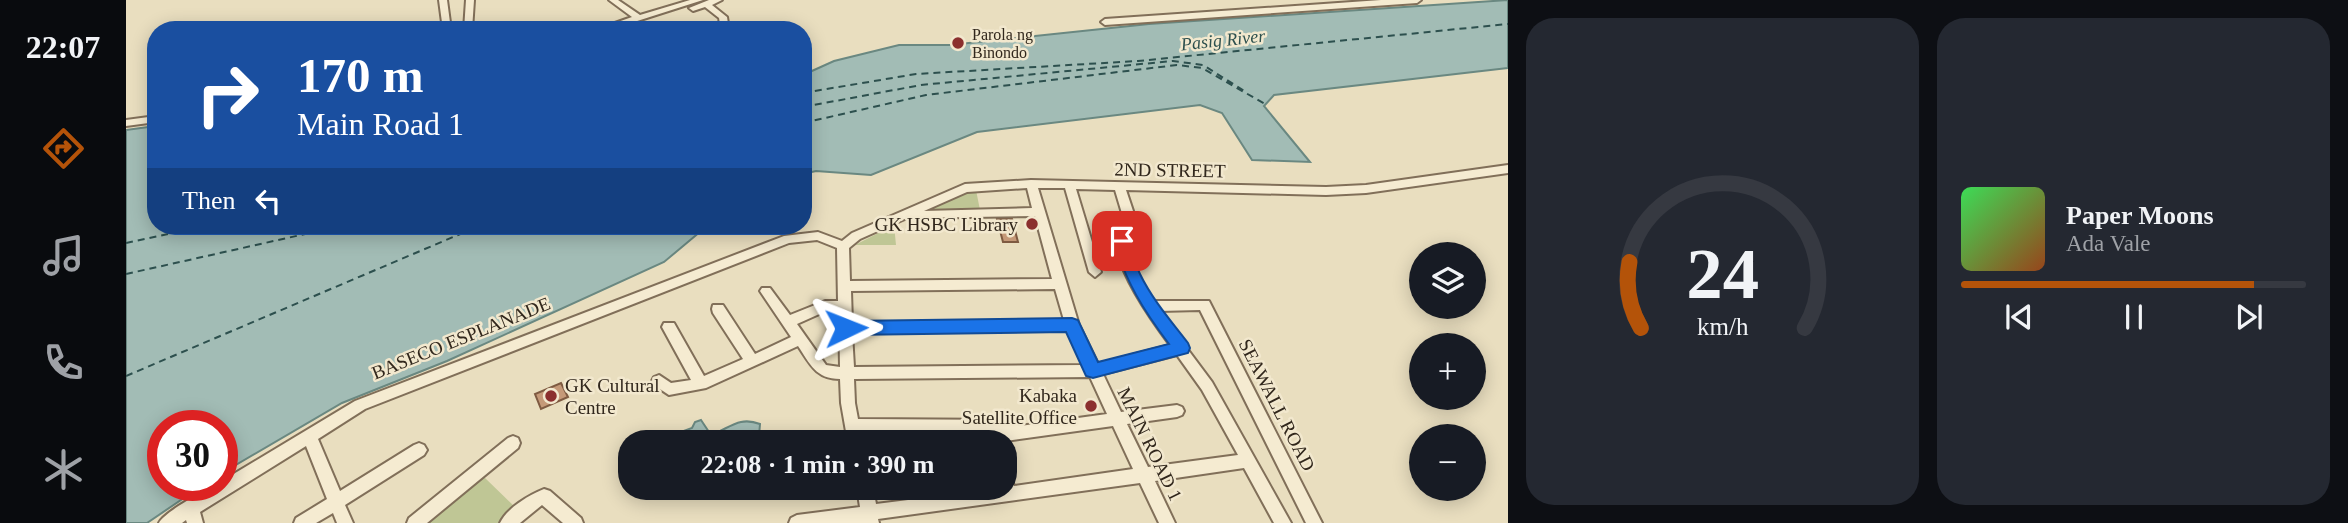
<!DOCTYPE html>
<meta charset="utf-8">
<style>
:root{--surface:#171b24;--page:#242831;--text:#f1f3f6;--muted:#9ea1a6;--line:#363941;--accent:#b45309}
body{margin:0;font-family:Georgia,serif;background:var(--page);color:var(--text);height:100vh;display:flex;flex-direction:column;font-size:26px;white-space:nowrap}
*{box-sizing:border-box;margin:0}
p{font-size:23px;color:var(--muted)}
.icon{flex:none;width:38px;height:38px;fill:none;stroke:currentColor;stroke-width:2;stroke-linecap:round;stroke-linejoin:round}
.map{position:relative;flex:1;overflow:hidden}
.panel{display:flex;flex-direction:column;gap:18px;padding:18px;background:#0d0f14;width:840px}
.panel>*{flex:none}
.top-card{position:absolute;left:21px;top:21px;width:665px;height:214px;border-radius:28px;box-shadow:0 4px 18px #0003;background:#1a4fa0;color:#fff;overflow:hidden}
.tools{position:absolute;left:1283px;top:242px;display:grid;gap:14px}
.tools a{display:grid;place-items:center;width:77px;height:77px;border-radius:50%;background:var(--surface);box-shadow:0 4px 18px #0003;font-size:35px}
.speed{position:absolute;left:21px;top:410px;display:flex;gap:14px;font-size:35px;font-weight:700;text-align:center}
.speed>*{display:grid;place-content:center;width:91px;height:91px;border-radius:50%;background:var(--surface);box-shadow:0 4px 18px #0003;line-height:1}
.speed .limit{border:10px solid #d22;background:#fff;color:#111}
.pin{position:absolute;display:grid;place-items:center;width:60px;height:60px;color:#fff;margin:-30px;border-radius:14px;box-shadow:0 4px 10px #0006}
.me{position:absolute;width:77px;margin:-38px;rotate:88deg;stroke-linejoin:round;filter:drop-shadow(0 0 5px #0008)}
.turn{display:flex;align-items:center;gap:24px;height:147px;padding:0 35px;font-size:32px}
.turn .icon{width:91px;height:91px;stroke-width:2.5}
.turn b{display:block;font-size:49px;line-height:60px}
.then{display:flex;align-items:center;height:66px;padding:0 35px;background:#0003;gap:14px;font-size:26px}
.panel .widget{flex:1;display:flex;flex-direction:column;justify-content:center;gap:10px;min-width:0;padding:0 24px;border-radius:28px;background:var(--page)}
.panel .dial{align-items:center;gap:0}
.dial svg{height:182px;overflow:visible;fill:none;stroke:var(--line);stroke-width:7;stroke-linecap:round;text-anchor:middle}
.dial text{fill:var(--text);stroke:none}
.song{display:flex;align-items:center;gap:21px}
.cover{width:84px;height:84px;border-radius:10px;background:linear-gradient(135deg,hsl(130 70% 55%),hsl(20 70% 35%))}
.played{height:7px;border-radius:4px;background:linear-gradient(90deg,var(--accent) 85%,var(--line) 85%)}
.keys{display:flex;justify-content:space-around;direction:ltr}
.panel .tiles{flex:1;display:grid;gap:18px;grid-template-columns:repeat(2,1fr)}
.trip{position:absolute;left:492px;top:430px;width:399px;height:70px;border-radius:28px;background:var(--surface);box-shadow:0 4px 18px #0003;font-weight:800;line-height:70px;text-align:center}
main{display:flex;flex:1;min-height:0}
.menu{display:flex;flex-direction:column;width:126px;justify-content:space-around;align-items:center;background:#090b0e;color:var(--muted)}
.menu .icon{width:49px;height:49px}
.menu .active{color:var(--accent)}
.menu b{font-size:32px;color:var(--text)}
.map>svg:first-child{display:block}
</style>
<main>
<nav class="menu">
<b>22:07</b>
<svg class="icon active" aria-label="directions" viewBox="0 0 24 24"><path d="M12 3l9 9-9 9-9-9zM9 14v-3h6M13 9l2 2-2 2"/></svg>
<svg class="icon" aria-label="music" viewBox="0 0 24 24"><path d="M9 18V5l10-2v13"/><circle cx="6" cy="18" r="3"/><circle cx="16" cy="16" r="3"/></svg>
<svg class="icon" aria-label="phone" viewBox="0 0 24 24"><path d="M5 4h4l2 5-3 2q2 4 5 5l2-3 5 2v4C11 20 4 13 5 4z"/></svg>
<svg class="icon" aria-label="climate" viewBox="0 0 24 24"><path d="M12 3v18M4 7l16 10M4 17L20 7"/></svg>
</nav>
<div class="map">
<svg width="1382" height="523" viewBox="0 0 1382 523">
<rect width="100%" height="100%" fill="#e9debf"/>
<path fill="#bfc695" d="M 850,190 L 854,210 L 805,212 L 804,206 Z
M 768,225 L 770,245 L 729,245 Z
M 358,477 L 390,508 L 374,523 L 302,523 Z"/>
<path fill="#a2bcb5" stroke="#6a8881" stroke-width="2" d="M 1382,0 L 1382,68 L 1148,95 L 1138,106 L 1184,162 L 1126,160 L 1096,113 L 1074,105 L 851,132 L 745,175 L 690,171 L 677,174 L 677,75 L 708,61 L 773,45 L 824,45 L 1023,24 Z
M 30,126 L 30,226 L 581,226 L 538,262 L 321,361 L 216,403 L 96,473 L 96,425 L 37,425 L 37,485 L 77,485 L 21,523 L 0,523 L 0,130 Z
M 575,420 L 585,435 C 604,428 613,416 634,424 L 633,436 L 604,443 L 536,443 L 536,439 L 566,428 L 569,422 Z"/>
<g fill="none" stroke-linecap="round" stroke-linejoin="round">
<path stroke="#2d504e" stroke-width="2" stroke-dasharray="7 5" stroke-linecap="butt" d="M 677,93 L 790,74 L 1012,61 L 1382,24
M 677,107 L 795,85 L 1047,61 L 1077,65 L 1120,92
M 677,123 L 800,95 L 1051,65 L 1076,68 L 1139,104
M 0,243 L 80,226
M 0,274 L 215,226
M 0,376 L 353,226"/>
</g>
<path fill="#c59978" stroke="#7e5a41" stroke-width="2" d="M 871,219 L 886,219 L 892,242 L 877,242 Z
M 967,237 L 985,237 L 992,264 L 975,264 Z
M 435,383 L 442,397 L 415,409 L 409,394 Z"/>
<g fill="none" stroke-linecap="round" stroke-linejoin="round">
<defs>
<path id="minor" d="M 313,0 L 321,0 L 325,30 L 317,30 Z
M 340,0 L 348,0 L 346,30 L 338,30 Z
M 483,0 L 492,0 L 514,15 L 564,0 L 577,0 L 483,30 L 469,30 L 506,17 Z
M 583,0 L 596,0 L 586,5 L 601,17 L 603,30 L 595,30 L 593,18 L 579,7 L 567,11 L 563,8 Z
M 1255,0 L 1295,0 L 1291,3 L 979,25 L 975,22 L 979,19 Z
M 30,116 L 30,122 L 0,126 L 0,120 Z
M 1382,165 L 1382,173 L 1240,193 L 1200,195 L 1000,190 L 1010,220 C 1007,225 1003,230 1002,235 C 1001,258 1015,283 1027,301 L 1083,301 L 1196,523 L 1180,523 L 1074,310 L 1033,311 L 1086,382 L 1165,523 L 1148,523 L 1118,468 L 1029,481 L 1049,523 L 1033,523 L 1014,483 L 752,519 L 753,523 L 663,523 L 665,518 L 671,515 L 734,507 L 731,488 L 747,488 L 750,504 L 878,488 L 878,471 L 883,473 L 888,486 L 1007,469 L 987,426 L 865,443 L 808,443 L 810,438 L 846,432 L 735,431 L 737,443 L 722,443 L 715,403 L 714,379 C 690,379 684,364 672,346 L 580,388 L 543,395 L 528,385 L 526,381 L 528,377 L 533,375 L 545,383 L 565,380 L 536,327 L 538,323 L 548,323 L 578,376 L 617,359 L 587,313 L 586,309 L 587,305 L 597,305 L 629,354 L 665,337 L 636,294 L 634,291 L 636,288 L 644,288 L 664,315 L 699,301 L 712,301 L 711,248 L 691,240 L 663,243 L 239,409 L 192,439 L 214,491 L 288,445 L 293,443 L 298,445 L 301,450 L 298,455 L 219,505 L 227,523 L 211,523 L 207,513 L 190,523 L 168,523 L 170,518 L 201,499 L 180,446 L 74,512 L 77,523 L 61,523 L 60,520 L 56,523 L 33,523 C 37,513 85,485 96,485 L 96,481 L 229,401 L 658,236 L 692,232 L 716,241 L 726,233 L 839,184 L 905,180 L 1200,187 L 1240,185 ZM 901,188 L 906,208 L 798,211 L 841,192 ZM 912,188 L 939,188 L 963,272 L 969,277 L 975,272 L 950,189 L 989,190 L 998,220 C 996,224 991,229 990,234 C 986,266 1026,321 1044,345 L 972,364 L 953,325 ZM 909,216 L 926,279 L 724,281 L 723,248 L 734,239 L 781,218 ZM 929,289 L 938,320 L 726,323 L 725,291 ZM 700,311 L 713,311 L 714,367 L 700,365 L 671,324 ZM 942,330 L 958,365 L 728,367 L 726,333 ZM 1051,355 L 1076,390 L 1112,455 L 1022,467 L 1001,424 L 1051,417 L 1056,415 L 1058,411 L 1056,407 L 1051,405 L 995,412 L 977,374 ZM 964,377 L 981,414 L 894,426 L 892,421 L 887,420 L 732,419 L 729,403 L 728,379 Z
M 387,436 L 392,438 L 394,443 L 392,448 L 301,523 L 281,523 L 283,518 L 382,438 Z
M 418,489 L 424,491 L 455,518 L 457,523 L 437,523 L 416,505 L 394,523 L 374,523 C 381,508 403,495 418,489 Z"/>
</defs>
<use href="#minor" stroke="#816f59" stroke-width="4"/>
<use href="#minor" fill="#f5ebd1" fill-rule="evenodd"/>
</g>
<path fill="#1a73e8" stroke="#114b97" stroke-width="2" d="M 996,236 C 1009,240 1008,263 1014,274 C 1026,299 1045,321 1062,343 L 1064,348 L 1062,353 L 967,378 L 960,376 L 940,332 L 720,335 L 711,328 L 720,321 L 946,318 L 952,320 L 972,362 L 1043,344 C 1018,311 999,281 988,241 Z"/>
<g fill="#8b2f2e" stroke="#f2e8ce" stroke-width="2.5">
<circle cx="832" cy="43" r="7"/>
<circle cx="906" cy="224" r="7"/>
<circle cx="425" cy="396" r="7"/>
<circle cx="965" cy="406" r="7"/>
</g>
<g text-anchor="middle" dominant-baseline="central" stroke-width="5" stroke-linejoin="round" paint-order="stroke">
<g font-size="16" fill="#31271c" stroke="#f2e8ce" text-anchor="start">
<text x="846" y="34">Parola ng<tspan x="846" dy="18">Binondo</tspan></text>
</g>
<g font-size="18" font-style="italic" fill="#2d504e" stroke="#f2e8ce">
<text transform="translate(1097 40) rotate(-6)">Pasig River</text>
</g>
<g font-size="19" fill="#31271c" stroke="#f2e8ce">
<text transform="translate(1044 170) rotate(1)">2ND STREET</text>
<text transform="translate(335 338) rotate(-22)">BASECO ESPLANADE</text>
<text transform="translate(1151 405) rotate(63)">SEAWALL ROAD</text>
<text transform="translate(1024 444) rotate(64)">MAIN ROAD 1</text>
</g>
<g font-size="19" fill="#31271c" stroke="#f2e8ce" text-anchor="end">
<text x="892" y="224">GK HSBC Library</text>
<text x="439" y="385" text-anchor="start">GK Cultural<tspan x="439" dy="22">Centre</tspan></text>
<text x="951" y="395">Kabaka<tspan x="951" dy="22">Satellite Office</tspan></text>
</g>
</g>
</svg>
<div class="tools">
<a><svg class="icon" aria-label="layers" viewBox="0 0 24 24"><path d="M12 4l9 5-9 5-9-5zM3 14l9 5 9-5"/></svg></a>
<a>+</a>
<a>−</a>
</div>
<div class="speed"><div class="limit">30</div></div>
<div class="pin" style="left:996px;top:241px;background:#d93025"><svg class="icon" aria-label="arrive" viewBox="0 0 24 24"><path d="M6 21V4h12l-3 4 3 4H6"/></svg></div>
<svg class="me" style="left:720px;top:328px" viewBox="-20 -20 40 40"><path d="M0-17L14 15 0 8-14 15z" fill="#1a73e8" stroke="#fff" stroke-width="4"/></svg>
<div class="trip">22:08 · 1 min · 390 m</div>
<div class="top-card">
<div class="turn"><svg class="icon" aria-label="right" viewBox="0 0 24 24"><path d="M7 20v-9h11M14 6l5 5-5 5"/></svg><div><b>170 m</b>Main Road 1</div></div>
<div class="then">Then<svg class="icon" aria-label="left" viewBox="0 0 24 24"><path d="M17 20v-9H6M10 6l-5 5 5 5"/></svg></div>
</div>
</div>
<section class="panel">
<div class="tiles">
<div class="widget dial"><svg viewBox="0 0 100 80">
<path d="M14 69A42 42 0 1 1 86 69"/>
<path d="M14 69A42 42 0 0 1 9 40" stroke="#b45309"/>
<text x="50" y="56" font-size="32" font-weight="700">24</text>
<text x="50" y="72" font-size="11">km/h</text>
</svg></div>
<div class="widget">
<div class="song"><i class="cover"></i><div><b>Paper Moons</b><p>Ada Vale</p></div></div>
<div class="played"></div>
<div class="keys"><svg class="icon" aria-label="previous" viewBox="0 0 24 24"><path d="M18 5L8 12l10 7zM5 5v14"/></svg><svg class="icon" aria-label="pause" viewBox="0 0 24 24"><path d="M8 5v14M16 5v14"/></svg><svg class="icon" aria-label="next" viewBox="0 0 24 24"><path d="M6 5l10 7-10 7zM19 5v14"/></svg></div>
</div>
</div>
</section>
</main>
